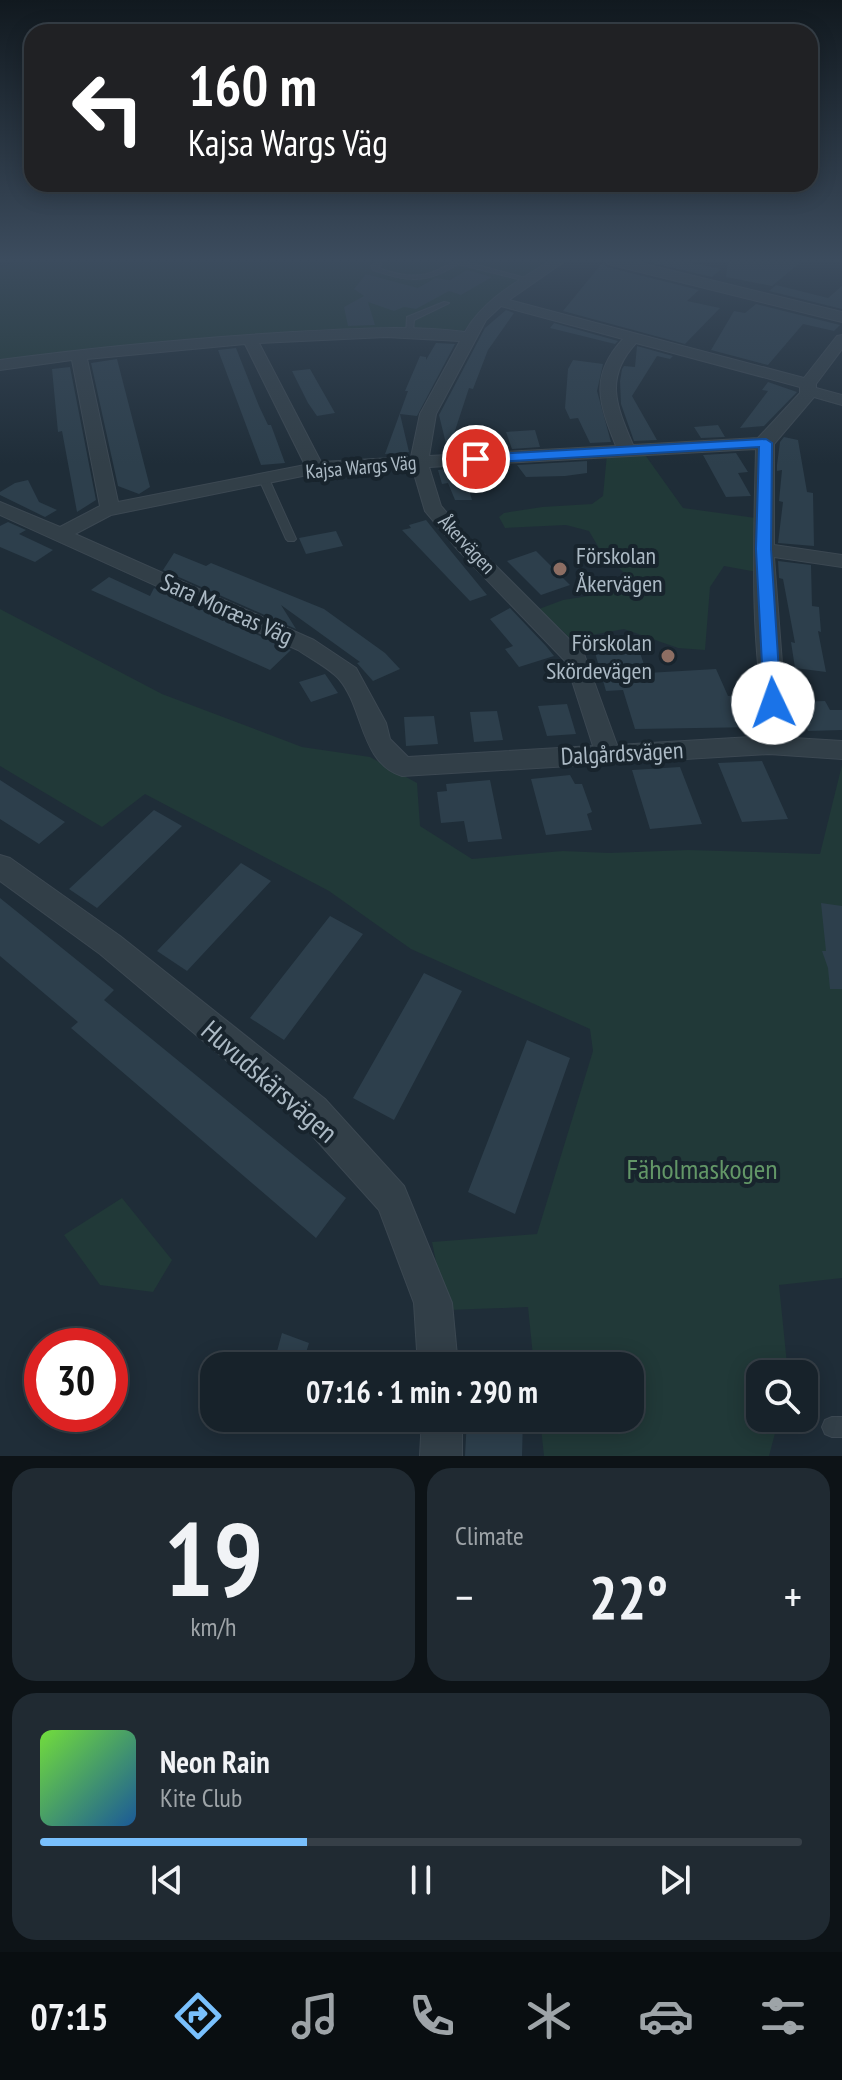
<!DOCTYPE html>
<meta charset="utf-8">
<style>
:root{--surface:#17222a;--page:#202a32;--text:#f1f3f6;--muted:#9ea4a8;--line:#363f47;--accent:#79c0fd}
body{margin:0;font-family:"PT Sans Narrow",sans-serif;background:var(--page);color:var(--text);height:100vh;display:flex;flex-direction:column;font-size:30px;white-space:nowrap}
*{box-sizing:border-box;margin:0}
p{font-size:26px;color:var(--muted)}
.icon{flex:none;width:44px;height:44px;fill:none;stroke:currentColor;stroke-width:2;stroke-linecap:round;stroke-linejoin:round}
.map{position:relative;height:1456px;overflow:hidden}
.side{display:flex;flex-direction:column;gap:12px;padding:12px;background:#0d1317;flex:1}
.side>*{flex:none}
.hud{position:absolute;left:24px;top:24px;width:794px;height:168px;border-radius:24px;box-shadow:0 4px 20px #0003,0 0 0 2px var(--line);background:#202124;color:#fff;overflow:hidden}
.buttons{position:absolute;left:746px;top:1360px;display:grid;gap:16px}
.buttons a{display:grid;place-items:center;width:72px;height:72px;border-radius:16px;background:var(--surface);box-shadow:0 4px 20px #0003,0 0 0 2px var(--line);font-size:40px}
.speed{position:absolute;left:24px;top:1328px;display:flex;gap:16px;font-size:40px;font-weight:700;text-align:center}
.speed>*{display:grid;place-content:center;width:104px;height:104px;border-radius:50%;background:var(--surface);box-shadow:0 4px 20px #0003,0 0 0 2px var(--line);line-height:1}
.speed .limit{border:12px solid #d22;background:#fff;color:#111}
.pin{position:absolute;display:grid;place-items:center;width:68px;height:68px;color:#fff;margin:-34px;border:4px solid #fff;border-radius:50%;box-shadow:0 2px 8px #0007}
.me{position:absolute;width:88px;margin:-44px;rotate:357deg;stroke-linejoin:round;filter:drop-shadow(0 0 6px #0008)}
.turn{display:flex;align-items:center;gap:28px;height:168px;padding:0 32px;font-size:36px}
.turn .icon{width:104px;height:104px;stroke-width:2.5}
.turn b{display:block;font-size:56px;line-height:68px}
.big{font-size:60px;font-weight:700;line-height:1.1}
.side .widget{flex:1;display:flex;flex-direction:column;justify-content:center;gap:12px;min-width:0;padding:0 28px;border-radius:24px;background:var(--page)}
.side .dial{align-items:center;gap:0}
.dial b{font-size:104px;line-height:1}
.song{display:flex;align-items:center;gap:24px}
.cover{width:96px;height:96px;border-radius:12px;background:linear-gradient(135deg,hsl(100 70% 55%),hsl(210 70% 35%))}
.played{height:8px;border-radius:4px;background:linear-gradient(90deg,var(--accent) 35%,var(--line) 35%)}
.keys{display:flex;justify-content:space-around;direction:ltr}
.heat{display:flex;justify-content:space-between;align-items:center;font-size:44px;direction:ltr}
.side .tiles{flex:1;display:grid;gap:12px;grid-template-columns:1fr 1fr}
.widget:last-child{grid-column:span 2}
.trip{position:absolute;left:200px;top:1352px;width:444px;height:80px;border-radius:24px;background:var(--surface);box-shadow:0 4px 20px #0003,0 0 0 2px var(--line);font-weight:700;line-height:80px;text-align:center}
.tab-bar{display:flex;height:128px;justify-content:space-around;align-items:center;background:#090e11;color:var(--muted)}
.tab-bar .icon{width:56px;height:56px}
.tab-bar .on{color:var(--accent)}
.tab-bar b{font-size:36px;color:var(--text)}
.map>svg:first-child{display:block}
</style>
<div class="map">
<svg width="842" height="1456" viewBox="0 0 842 1456">
<rect width="100%" height="100%" fill="#1f2d38"/>
<path fill="#213938" d="M 19,261 L 552,261 L 484,308 L 463,332 L 396,329 L 0,362 L 0,268 Z
M 643,452 L 683,508 L 756,518 L 757,572 L 724,566 L 710,587 L 705,650 L 678,648 L 624,629 L 571,639 L 539,609 L 563,600 L 640,588 L 600,550 L 589,531 L 566,525 L 505,528 L 499,517 L 504,513 L 542,507 L 592,504 L 603,496 L 607,454 Z
M 0,609 L 162,694 L 302,747 L 370,757 L 417,783 L 420,826 L 472,859 L 563,851 L 609,853 L 688,850 L 820,854 L 842,765 L 842,1278 L 779,1285 L 788,1374 L 760,1374 L 760,1418 L 779,1418 L 769,1456 L 544,1456 L 540,1418 L 630,1418 L 630,1366 L 534,1366 L 528,1307 L 446,1310 L 432,1242 L 537,1234 L 593,1051 L 590,1029 L 411,949 L 329,891 L 145,794 L 102,827 L 0,766 Z
M 122,1198 L 172,1260 L 153,1292 L 100,1285 L 64,1235 Z"/>
<path fill="#2d3f4c" d="M 643,261 L 683,261 L 721,269 L 712,277 Z
M 728,261 L 802,261 L 772,286 L 726,277 Z
M 603,262 L 607,267 L 699,290 L 687,301 L 720,308 L 685,344 L 563,311 Z
M 467,270 L 492,277 L 461,295 L 449,291 L 416,309 L 404,307 L 394,311 L 368,302 L 375,325 L 348,326 L 344,307 L 364,296 L 354,289 L 366,274 L 418,288 L 435,278 L 450,280 Z
M 776,285 L 828,298 L 842,286 L 842,309 L 769,291 Z
M 756,304 L 840,325 L 834,331 L 803,324 L 768,365 L 711,350 L 734,311 L 745,313 Z
M 506,310 L 514,313 L 488,350 L 473,389 L 469,388 L 448,452 L 439,415 L 485,328 Z
M 554,323 L 618,341 L 615,344 L 550,328 Z
M 436,343 L 455,344 L 417,416 L 400,414 L 409,452 L 385,454 L 408,391 L 405,391 L 420,356 L 426,357 L 426,360 Z
M 637,346 L 673,356 L 670,359 L 657,356 L 632,396 L 657,440 L 634,441 L 621,404 L 620,381 L 622,369 L 624,366 L 635,367 Z
M 236,348 L 259,406 L 268,425 L 271,425 L 285,463 L 261,465 L 218,350 Z
M 117,359 L 150,487 L 139,494 L 118,486 L 91,363 Z
M 573,360 L 603,364 L 597,391 L 611,442 L 590,443 L 578,418 L 570,419 L 565,408 L 568,369 Z
M 70,367 L 96,500 L 77,512 L 62,431 L 58,432 L 52,369 Z
M 310,369 L 335,413 L 317,416 L 308,403 L 292,371 Z
M 768,382 L 797,392 L 764,426 L 740,428 L 768,391 L 762,390 Z
M 718,425 L 725,437 L 701,438 L 694,427 Z
M 535,430 L 540,447 L 512,449 L 506,432 Z
M 784,437 L 798,440 L 807,492 L 813,493 L 814,546 L 778,543 L 783,502 L 779,501 L 782,470 L 777,471 L 777,465 L 780,442 Z
M 736,453 L 748,472 L 738,473 L 751,496 L 726,497 L 703,455 Z
M 587,461 L 587,473 L 565,476 L 526,477 L 517,465 Z
M 462,468 L 472,500 L 455,500 L 448,483 L 442,484 L 438,470 Z
M 28,480 L 39,502 L 57,510 L 45,517 L 0,495 L 0,492 L 15,483 Z
M 426,520 L 450,550 L 487,595 L 470,601 L 402,530 L 411,528 L 409,525 Z
M 8,522 L 26,530 L 19,534 L 53,550 L 35,562 L 0,547 L 0,526 Z
M 336,531 L 343,546 L 306,554 L 299,538 Z
M 536,551 L 570,585 L 541,595 L 507,561 Z
M 174,553 L 206,566 L 211,563 L 324,609 L 385,653 L 400,669 L 373,681 L 357,663 L 360,662 L 281,605 L 296,629 L 163,570 Z
M 778,561 L 811,565 L 812,606 L 819,607 L 821,632 L 818,631 L 826,672 L 795,668 L 791,642 L 795,643 L 783,579 L 779,578 Z
M 109,577 L 150,596 L 154,588 L 291,650 L 270,670 L 91,590 Z
M 510,608 L 546,646 L 554,656 L 519,667 L 505,649 L 513,646 L 490,619 Z
M 633,647 L 634,653 L 640,653 L 647,673 L 716,669 L 728,696 L 745,695 L 759,727 L 635,729 L 623,690 L 606,691 L 594,649 Z
M 325,674 L 338,693 L 311,702 L 299,682 Z
M 825,701 L 830,710 L 842,710 L 842,730 L 808,731 L 797,702 Z
M 567,704 L 576,734 L 547,736 L 538,706 Z
M 497,711 L 503,740 L 474,742 L 470,712 Z
M 434,716 L 438,744 L 406,746 L 404,717 Z
M 762,761 L 788,819 L 742,822 L 718,763 Z
M 680,767 L 702,824 L 650,829 L 632,770 Z
M 570,775 L 575,784 L 582,784 L 592,812 L 587,814 L 592,830 L 546,835 L 531,779 Z
M 0,780 L 65,822 L 39,844 L 0,819 Z
M 490,780 L 502,839 L 468,842 L 464,821 L 441,823 L 437,792 L 447,791 L 446,784 Z
M 154,810 L 182,826 L 97,908 L 69,889 Z
M 241,863 L 271,881 L 187,971 L 157,951 Z
M 0,898 L 114,990 L 104,1000 L 346,1198 L 316,1238 L 71,1028 L 78,1022 L 0,956 Z
M 821,903 L 842,906 L 842,989 L 830,989 L 828,968 L 822,951 L 826,951 Z
M 330,916 L 363,934 L 284,1040 L 250,1018 Z
M 424,973 L 462,991 L 394,1120 L 353,1098 Z
M 527,1040 L 570,1058 L 515,1214 L 468,1192 Z
M 282,1333 L 309,1343 L 302,1366 L 273,1366 Z
M 467,1418 L 523,1418 L 522,1456 L 465,1456 Z"/>
<g fill="none" stroke-linecap="round" stroke-linejoin="round">
<defs>
<path id="service" d="M 377,261 L 384,261 L 378,268 C 399,275 417,280 438,270 C 447,266 452,261 462,261 L 533,280 L 530,282 L 458,264 C 426,284 408,282 373,270 L 371,266 Z
M 444,302 L 449,303 L 414,320 L 413,332 L 406,334 L 407,317 Z
M 264,476 L 269,479 L 296,539 L 294,541 L 288,541 L 286,539 L 259,479 Z
M 832,1417 L 842,1417 L 842,1437 L 832,1437 L 825,1434 L 822,1427 L 825,1420 Z"/>
<path id="minor" d="M 550,261 L 565,261 L 509,300 L 804,378 L 837,336 L 842,335 L 842,349 L 816,384 L 816,388 L 842,395 L 842,405 L 814,397 L 774,444 L 774,545 L 842,555 L 842,567 L 774,557 L 785,703 L 793,738 L 842,741 L 842,759 L 769,754 L 402,776 C 360,763 364,708 339,679 C 329,668 311,659 298,650 L 0,515 L 0,502 L 60,527 L 100,506 L 72,360 L 0,370 L 0,360 C 97,347 195,338 293,332 C 351,329 408,325 465,332 C 484,299 518,281 550,261 ZM 501,306 L 623,339 C 589,376 599,403 616,446 L 429,456 L 436,414 L 486,320 ZM 386,337 L 460,341 L 420,414 L 411,457 L 321,462 L 259,343 ZM 636,343 L 800,387 L 800,393 L 758,438 L 633,445 C 616,405 604,378 636,343 ZM 245,344 L 305,465 L 118,502 L 87,359 ZM 756,449 C 754,538 749,649 769,736 L 617,745 L 584,654 L 472,542 L 441,506 L 429,467 ZM 412,467 L 425,511 L 458,550 L 566,662 L 593,746 L 408,757 L 390,739 L 386,723 L 356,668 L 314,640 L 75,534 L 111,515 L 322,472 Z
M 0,855 L 10,858 L 120,936 L 325,1099 L 404,1186 L 452,1303 L 458,1366 L 418,1366 L 414,1303 L 379,1210 L 301,1123 L 100,954 L 0,881 Z
M 422,1418 L 462,1418 L 462,1456 L 420,1456 Z"/>
<path id="tertiary" d="M 606,261 L 632,261 L 842,312 L 842,322 L 608,264 Z"/>
</defs>
<use href="#service" stroke="#3c4852" stroke-width="2"/>
<use href="#minor" stroke="#3c4852" stroke-width="2"/>
<use href="#tertiary" stroke="#3c4852" stroke-width="2"/>
<use href="#service" fill="#323f48" fill-rule="evenodd"/>
<use href="#minor" fill="#323f48" fill-rule="evenodd"/>
<use href="#tertiary" fill="#323f48" fill-rule="evenodd"/>
</g>
<linearGradient id="sky" x2="0" y2="1"><stop stop-color="#11191f"/><stop offset="0.56" stop-color="#3c4c5e"/><stop offset="1" stop-color="#3c4c5e" stop-opacity="0"/></linearGradient>
<rect width="842" height="464" fill="url(#sky)"/>
<path fill="#1a73e8" stroke="#114b97" stroke-width="2" d="M 766,439 L 772,443 L 771,549 L 781,703 L 773,710 L 764,703 L 756,549 L 759,447 L 476,463 L 470,459 L 476,455 Z"/>
<g fill="#8d6e63" stroke="#18242d" stroke-width="3">
<circle cx="560" cy="569" r="8"/>
<circle cx="668" cy="656" r="8"/>
</g>
<g text-anchor="middle" dominant-baseline="central" stroke-width="8" stroke-linejoin="round" paint-order="stroke">
<g font-size="20" fill="#acbac5" stroke="#18242d">
<text transform="translate(361 467) rotate(-5)">Kajsa Wargs Väg</text>
<text transform="translate(467 544) rotate(47)">Åkervägen</text>
</g>
<g font-size="24" fill="#acbac5" stroke="#18242d" text-anchor="start">
<text x="576" y="555">Förskolan<tspan x="576" dy="28">Åkervägen</tspan></text>
<text x="652" y="642" text-anchor="end">Förskolan<tspan x="652" dy="28">Skördevägen</tspan></text>
</g>
<g font-size="24" fill="#acbac5" stroke="#18242d">
<text transform="translate(227 609) rotate(24)">Sara Moræas Väg</text>
<text transform="translate(622 753) rotate(-3)">Dalgårdsvägen</text>
</g>
<g font-size="28" fill="#acbac5" stroke="#18242d">
<text transform="translate(270 1081) rotate(41)">Huvudskärsvägen</text>
</g>
<g font-size="28" fill="#639767" stroke="#18242d">
<text x="702" y="1168">Fäholmaskogen</text>
</g>
</g>
</svg>
<div class="buttons">
<a><svg class="icon" aria-label="search" viewBox="0 0 24 24"><circle cx="10" cy="10" r="6"/><path d="M15 15l6 6"/></svg></a>
</div>
<div class="speed"><div class="limit">30</div></div>
<div class="pin" style="left:476px;top:459px;background:#d93025"><svg class="icon" aria-label="arrive" viewBox="0 0 24 24"><path d="M6 21V4h12l-3 4 3 4H6"/></svg></div>
<svg class="me" style="left:773px;top:703px" viewBox="-20 -20 40 40"><circle r="19" fill="#fff"/><path d="M0-13L10 11 0 6-10 11z" fill="#1a73e8"/></svg>
<div class="trip">07:16 · 1 min · 290 m</div>
<div class="hud">
<div class="turn"><svg class="icon" aria-label="left" viewBox="0 0 24 24"><path d="M17 20v-9H6M10 6l-5 5 5 5"/></svg><div><b>160 m</b>Kajsa Wargs Väg</div></div>
</div>
</div>
<section class="side">
<div class="tiles">
<div class="widget dial"><b>19</b><p>km/h</p></div>
<div class="widget"><p>Climate</p>
<div class="heat"><a>−</a><b class="big">22°</b><a>+</a></div>
</div>
<div class="widget">
<div class="song"><i class="cover"></i><div><b>Neon Rain</b><p>Kite Club</p></div></div>
<div class="played"></div>
<div class="keys"><svg class="icon" aria-label="previous" viewBox="0 0 24 24"><path d="M18 5L8 12l10 7zM5 5v14"/></svg><svg class="icon" aria-label="pause" viewBox="0 0 24 24"><path d="M8 5v14M16 5v14"/></svg><svg class="icon" aria-label="next" viewBox="0 0 24 24"><path d="M6 5l10 7-10 7zM19 5v14"/></svg></div>
</div>
</div>
</section>
<nav class="tab-bar">
<b>07:15</b>
<svg class="icon on" aria-label="directions" viewBox="0 0 24 24"><path d="M12 3l9 9-9 9-9-9zM9 14v-3h6M13 9l2 2-2 2"/></svg>
<svg class="icon" aria-label="music" viewBox="0 0 24 24"><path d="M9 18V5l10-2v13"/><circle cx="6" cy="18" r="3"/><circle cx="16" cy="16" r="3"/></svg>
<svg class="icon" aria-label="phone" viewBox="0 0 24 24"><path d="M5 4h4l2 5-3 2q2 4 5 5l2-3 5 2v4C11 20 4 13 5 4z"/></svg>
<svg class="icon" aria-label="climate" viewBox="0 0 24 24"><path d="M12 3v18M4 7l16 10M4 17L20 7"/></svg>
<svg class="icon" aria-label="car" viewBox="0 0 24 24"><path d="M5 17H2v-5l4-1 3-4h7l3 4 3 1v5h-3M9 17h6M6 11h13"/><circle cx="7" cy="17" r="2"/><circle cx="17" cy="17" r="2"/></svg>
<svg class="icon" aria-label="filters" viewBox="0 0 24 24"><path d="M4 7h16M4 17h16"/><circle cx="9" cy="7" r="2"/><circle cx="15" cy="17" r="2"/></svg>
</nav>
